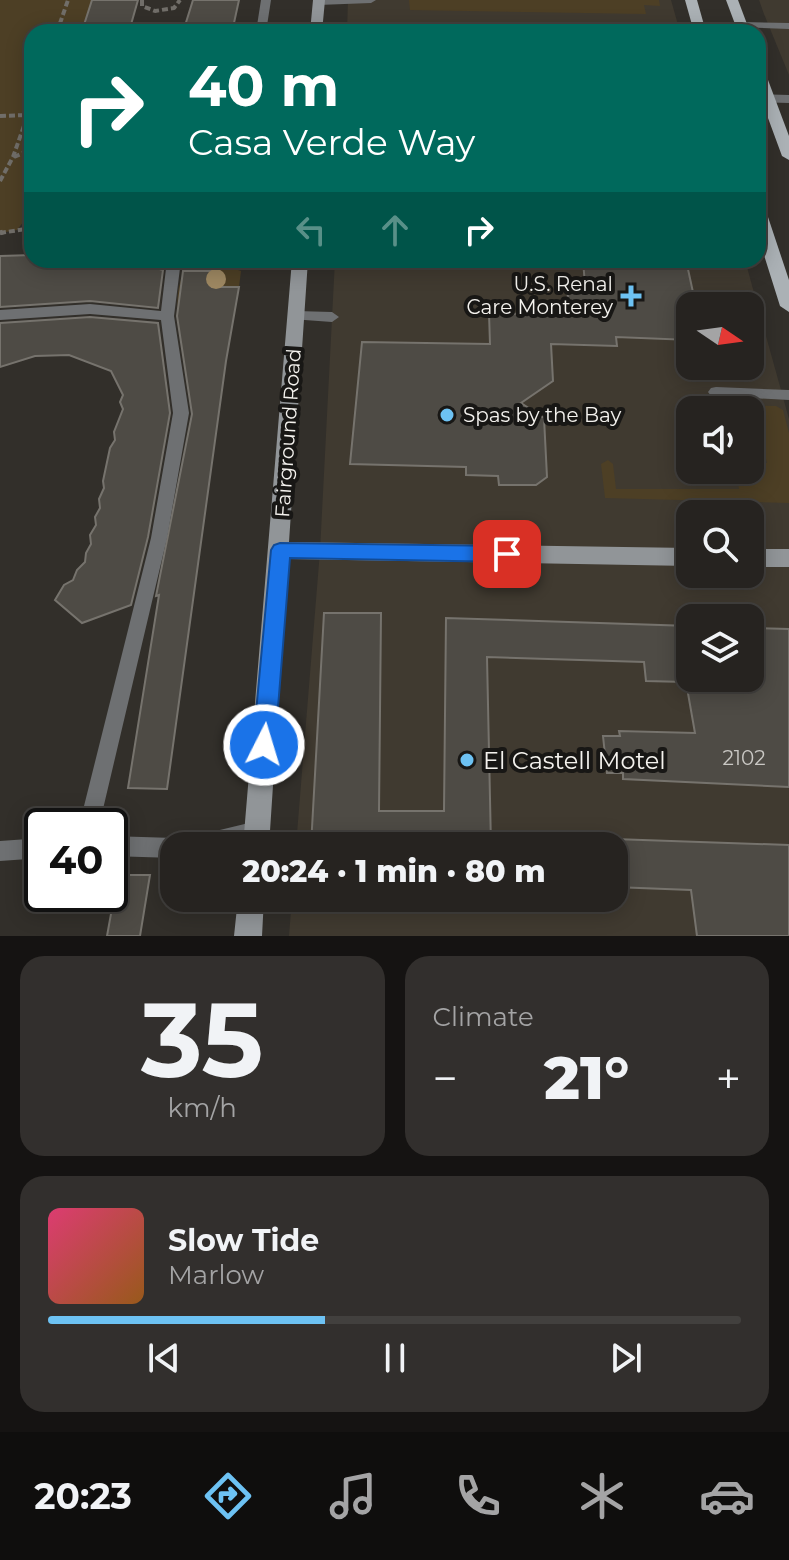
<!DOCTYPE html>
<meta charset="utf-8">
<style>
:root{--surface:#262320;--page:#322f2d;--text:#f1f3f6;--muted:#a4a4a5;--line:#42403e;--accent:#6dc2f3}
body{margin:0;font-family:Montserrat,sans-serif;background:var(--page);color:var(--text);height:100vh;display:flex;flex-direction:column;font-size:30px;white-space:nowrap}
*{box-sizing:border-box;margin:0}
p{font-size:26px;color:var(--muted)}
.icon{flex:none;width:44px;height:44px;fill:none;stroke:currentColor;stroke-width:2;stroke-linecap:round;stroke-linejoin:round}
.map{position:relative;height:936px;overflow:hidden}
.sheet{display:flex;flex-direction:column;gap:20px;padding:20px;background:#151312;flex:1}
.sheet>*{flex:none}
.top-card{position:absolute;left:24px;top:24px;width:742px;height:244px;border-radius:24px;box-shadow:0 4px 20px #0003,0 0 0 2px var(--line);background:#00695c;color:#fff;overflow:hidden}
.needle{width:52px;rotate:103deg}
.tools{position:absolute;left:676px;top:292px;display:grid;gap:16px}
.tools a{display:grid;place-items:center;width:88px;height:88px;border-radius:16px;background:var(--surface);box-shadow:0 4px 20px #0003,0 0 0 2px var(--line);font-size:40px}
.speed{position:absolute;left:24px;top:808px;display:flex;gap:16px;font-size:40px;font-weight:700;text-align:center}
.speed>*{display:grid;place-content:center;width:104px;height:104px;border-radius:50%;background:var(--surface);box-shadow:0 4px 20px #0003,0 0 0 2px var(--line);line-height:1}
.speed .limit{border:4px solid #111;border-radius:12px;background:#fff;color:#111}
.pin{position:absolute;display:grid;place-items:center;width:68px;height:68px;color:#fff;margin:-34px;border-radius:16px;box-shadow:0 4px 12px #0006}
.me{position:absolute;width:88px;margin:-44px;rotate:5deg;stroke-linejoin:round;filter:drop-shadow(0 0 6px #0008)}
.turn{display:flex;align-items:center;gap:28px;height:168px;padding:0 32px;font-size:36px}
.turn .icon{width:104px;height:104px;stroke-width:2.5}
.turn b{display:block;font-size:56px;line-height:68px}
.lanes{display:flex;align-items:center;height:76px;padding:0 32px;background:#0003;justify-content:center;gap:40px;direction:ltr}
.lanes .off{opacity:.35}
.big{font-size:60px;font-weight:800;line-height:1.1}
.sheet .tile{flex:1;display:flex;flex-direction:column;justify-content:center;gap:12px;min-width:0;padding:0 28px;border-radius:24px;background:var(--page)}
.sheet .dial{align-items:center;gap:0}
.dial b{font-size:104px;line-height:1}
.song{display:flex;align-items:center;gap:24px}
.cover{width:96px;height:96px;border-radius:12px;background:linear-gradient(135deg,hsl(340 70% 55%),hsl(30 70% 35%))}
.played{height:8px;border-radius:4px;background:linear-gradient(90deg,var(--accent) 40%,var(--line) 40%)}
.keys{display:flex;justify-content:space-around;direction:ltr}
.heat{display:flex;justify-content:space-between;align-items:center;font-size:44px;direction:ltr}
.sheet .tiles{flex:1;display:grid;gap:20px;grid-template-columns:1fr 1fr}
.tile:last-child{grid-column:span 2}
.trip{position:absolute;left:160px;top:832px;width:468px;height:80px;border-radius:24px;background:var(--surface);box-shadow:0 4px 20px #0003,0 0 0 2px var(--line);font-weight:800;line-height:80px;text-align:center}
.tab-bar{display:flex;height:128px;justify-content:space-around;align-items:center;background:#0f0e0d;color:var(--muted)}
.tab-bar .icon{width:56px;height:56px}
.tab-bar .current{color:var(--accent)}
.tab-bar b{font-size:36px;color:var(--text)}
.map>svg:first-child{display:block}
</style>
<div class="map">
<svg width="789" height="936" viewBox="0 0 789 936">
<rect width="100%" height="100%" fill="#322f2a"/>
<path fill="#403a30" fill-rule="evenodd" d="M 348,0 L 671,0 L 680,32 L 347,32 Z
M 759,0 L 789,0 L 789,75 L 764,14 Z
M 335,260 L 745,260 L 789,419 L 789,936 L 289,936 L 292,898 L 614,898 L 614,846 L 296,846 L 320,551 ZM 690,306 L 750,306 L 750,366 L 690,366 ZM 690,410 L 750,410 L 750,470 L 690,470 ZM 690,514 L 750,514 L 750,574 L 690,574 ZM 690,618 L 750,618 L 750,678 L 690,678 Z"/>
<path fill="#4d3f25" d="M 0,0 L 92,0 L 113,28 L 111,32 L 32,32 L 32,211 L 17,230 L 0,233 Z
M 409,0 L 659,0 L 660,6 L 644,5 L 646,14 L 410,10 Z
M 194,263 L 217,263 L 241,271 L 239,287 L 188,287 L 211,361 L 227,363 L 189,363 L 183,359 C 181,330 167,280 194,263 Z
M 726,405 L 776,406 L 783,410 L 789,433 L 789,503 L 605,498 L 601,464 L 608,460 L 613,464 L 616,489 L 739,489 L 736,470 L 750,470 L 750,463 L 767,463 L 756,416 L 750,416 L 750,410 L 721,410 Z"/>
<path fill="#4e4b45" stroke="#76736d" stroke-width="2" d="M 92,0 L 138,0 L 130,28 L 83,28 Z
M 193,0 L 239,0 L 232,32 L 183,32 Z
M 32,255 L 32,260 L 127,260 L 163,270 L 158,308 L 90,301 L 0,307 L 0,256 Z
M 583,260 L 686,260 L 696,306 L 690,306 L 690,340 L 616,337 L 617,346 L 551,344 L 553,381 L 521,403 L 544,418 L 547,477 L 536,485 L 499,485 L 498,476 L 466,475 L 466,467 L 350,464 L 362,342 L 490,344 L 489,313 L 569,315 L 567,284 L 585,285 Z
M 183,271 L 215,271 L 212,287 L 239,287 L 226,361 L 167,789 L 128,788 L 159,595 L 156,596 L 192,414 L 177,316 Z
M 90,317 L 158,323 L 170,413 L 148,537 L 131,605 L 82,623 L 55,600 L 64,585 L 73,580 L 77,570 L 85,562 L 86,553 L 91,544 L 90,535 L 96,525 L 95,517 L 100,508 L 99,499 L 104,488 L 103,481 L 110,448 L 115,440 L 114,432 L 123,409 L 120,402 L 123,395 L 111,371 L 69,355 L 35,356 L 0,367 L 0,323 Z
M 324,613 L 381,613 L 379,811 L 444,811 L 446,618 L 690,626 L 690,678 L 750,678 L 750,628 L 789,629 L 789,787 L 623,779 L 623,773 L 607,773 L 603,736 L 620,736 L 619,731 L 695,733 L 686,682 L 646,681 L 644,662 L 487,657 L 491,846 L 311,846 Z
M 614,839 L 789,845 L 789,936 L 697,936 L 691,890 L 614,887 Z
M 118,875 L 150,875 L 140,936 L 107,936 Z"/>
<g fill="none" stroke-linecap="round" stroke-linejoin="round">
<path stroke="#716e69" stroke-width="4" stroke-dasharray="6 3" stroke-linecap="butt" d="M 142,0 L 142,6 L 155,11 L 174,8 L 180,0
M 57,32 L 68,0
M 0,116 L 28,115
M 14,157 L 32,149
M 0,181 L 13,157 L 32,103
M 0,233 L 32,228"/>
<path stroke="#716e69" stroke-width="5" stroke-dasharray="7 4" stroke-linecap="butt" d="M 0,233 L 3,232"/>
<path fill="#6e7072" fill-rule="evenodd" d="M 261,0 L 271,0 L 266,32 L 256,32 Z
M 314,0 L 376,0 L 371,3 L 318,5 L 314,4 Z
M 741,22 L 789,23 L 789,29 L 737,27 L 737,23 Z
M 167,260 L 181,260 L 174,316 L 189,413 L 167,538 L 99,826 L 79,826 L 151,538 L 173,413 L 161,320 L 90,314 L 0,320 L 0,310 L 90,304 L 161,311 Z
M 468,260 L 482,260 L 473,266 L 468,265 Z
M 296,311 L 332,312 L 339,317 L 332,322 L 291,319 L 289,316 Z
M 716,387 L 789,390 L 789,400 L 711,396 L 708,392 L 711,388 Z
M 257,821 L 264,824 L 267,831 L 264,838 C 239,849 212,846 185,846 L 188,839 L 195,836 Z
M 110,836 L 174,838 L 181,841 L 184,846 L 174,846 L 174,858 L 110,856 Z
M 42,838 L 42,858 L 0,861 L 0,841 Z"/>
<path fill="#6e7072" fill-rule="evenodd" d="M 758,94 L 789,95 L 789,103 L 758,102 Z"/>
<path fill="#919598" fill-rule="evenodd" d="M 313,0 L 325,0 L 322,32 L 310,32 Z
M 292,260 L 308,260 L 289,542 L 690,548 L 690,566 L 288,559 L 269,846 L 243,846 Z
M 750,549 L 789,549 L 789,567 L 750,567 Z
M 238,898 L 264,898 L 262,936 L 234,936 Z"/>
<path fill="#abb1b5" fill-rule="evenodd" d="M 685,0 L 697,0 L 706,32 L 694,32 Z
M 726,0 L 738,0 L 750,32 L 738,32 Z
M 758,68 L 765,72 L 789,136 L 789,160 L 782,156 L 758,91 Z
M 758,206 L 766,211 L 789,280 L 789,312 L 780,306 L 758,236 Z"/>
</g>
<circle fill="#9e8862" cx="216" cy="279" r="10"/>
<path fill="#1a73e8" stroke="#114b97" stroke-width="2" d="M 280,543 L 507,546 L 513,549 L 516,554 L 513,560 L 507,562 L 290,558 L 275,745 L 272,752 L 264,755 L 256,752 L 253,745 L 271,550 L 274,545 Z"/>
<g fill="#6dc2f3" stroke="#181715" stroke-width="3">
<path d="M627 284h8v8h8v8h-8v8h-8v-8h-8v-8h8z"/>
<circle cx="447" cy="415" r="8"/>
<circle cx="467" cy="760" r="8"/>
</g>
<g text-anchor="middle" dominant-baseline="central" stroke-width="8" stroke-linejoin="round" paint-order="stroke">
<g font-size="20" fill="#f4f2ee" stroke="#181715" text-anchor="end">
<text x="613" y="284">U.S. Renal<tspan x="613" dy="23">Care Monterey</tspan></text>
<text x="463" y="415" text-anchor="start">Spas by the Bay</text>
</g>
<g font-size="20" fill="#f4f2ee" stroke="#181715">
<text transform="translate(288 433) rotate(-86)">Fairground Road</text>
</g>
<g font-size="20" fill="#cac8c4">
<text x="744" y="758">2102</text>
</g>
<g font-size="24" fill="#f4f2ee" stroke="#181715" text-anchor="start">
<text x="483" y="760">El Castell Motel</text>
</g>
</g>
</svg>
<div class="tools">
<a><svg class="needle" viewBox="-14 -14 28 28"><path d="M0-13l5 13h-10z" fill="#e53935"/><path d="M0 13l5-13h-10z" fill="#a4a4a5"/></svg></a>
<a><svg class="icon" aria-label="sound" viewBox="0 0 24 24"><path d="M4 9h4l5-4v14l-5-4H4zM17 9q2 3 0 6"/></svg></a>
<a><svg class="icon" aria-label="search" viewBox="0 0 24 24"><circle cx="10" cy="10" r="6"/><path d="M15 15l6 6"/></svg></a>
<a><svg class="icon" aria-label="layers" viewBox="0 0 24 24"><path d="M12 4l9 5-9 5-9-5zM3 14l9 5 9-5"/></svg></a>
</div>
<div class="speed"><div class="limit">40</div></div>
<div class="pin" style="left:507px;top:554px;background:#d93025"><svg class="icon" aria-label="arrive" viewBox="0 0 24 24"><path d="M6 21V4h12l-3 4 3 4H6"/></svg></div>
<svg class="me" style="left:264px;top:745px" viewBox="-20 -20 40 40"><circle r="17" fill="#1a73e8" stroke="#fff" stroke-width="3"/><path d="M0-11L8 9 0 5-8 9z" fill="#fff"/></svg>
<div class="trip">20:24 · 1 min · 80 m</div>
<div class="top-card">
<div class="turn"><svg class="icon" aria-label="right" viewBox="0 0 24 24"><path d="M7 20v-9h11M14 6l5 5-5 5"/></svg><div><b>40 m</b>Casa Verde Way</div></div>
<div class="lanes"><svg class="icon off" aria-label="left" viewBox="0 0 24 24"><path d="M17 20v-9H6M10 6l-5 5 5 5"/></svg><svg class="icon off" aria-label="ahead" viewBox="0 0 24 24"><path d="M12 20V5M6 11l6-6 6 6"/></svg><svg class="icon" aria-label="right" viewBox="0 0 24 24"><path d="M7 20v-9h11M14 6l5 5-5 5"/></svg></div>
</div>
</div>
<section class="sheet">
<div class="tiles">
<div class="tile dial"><b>35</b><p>km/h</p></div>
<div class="tile"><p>Climate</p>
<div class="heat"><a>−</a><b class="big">21°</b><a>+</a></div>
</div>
<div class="tile">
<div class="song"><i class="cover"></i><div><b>Slow Tide</b><p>Marlow</p></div></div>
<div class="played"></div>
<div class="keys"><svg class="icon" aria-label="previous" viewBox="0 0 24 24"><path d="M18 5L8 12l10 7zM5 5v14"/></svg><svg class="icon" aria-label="pause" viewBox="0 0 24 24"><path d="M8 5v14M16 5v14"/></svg><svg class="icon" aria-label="next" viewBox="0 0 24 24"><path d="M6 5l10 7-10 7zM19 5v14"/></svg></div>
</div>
</div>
</section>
<nav class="tab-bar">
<b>20:23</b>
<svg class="icon current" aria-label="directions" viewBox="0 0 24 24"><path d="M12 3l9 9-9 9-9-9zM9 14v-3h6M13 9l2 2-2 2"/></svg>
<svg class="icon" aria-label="music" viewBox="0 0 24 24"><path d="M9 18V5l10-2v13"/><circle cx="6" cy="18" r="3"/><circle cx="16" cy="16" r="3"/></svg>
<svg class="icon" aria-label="phone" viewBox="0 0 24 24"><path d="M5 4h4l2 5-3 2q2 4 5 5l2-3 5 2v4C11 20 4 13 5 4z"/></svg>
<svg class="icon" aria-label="climate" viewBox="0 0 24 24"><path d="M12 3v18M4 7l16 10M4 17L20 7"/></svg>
<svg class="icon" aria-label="car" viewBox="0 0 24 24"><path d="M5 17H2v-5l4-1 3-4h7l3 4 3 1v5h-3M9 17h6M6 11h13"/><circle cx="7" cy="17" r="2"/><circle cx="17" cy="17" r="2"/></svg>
</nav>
